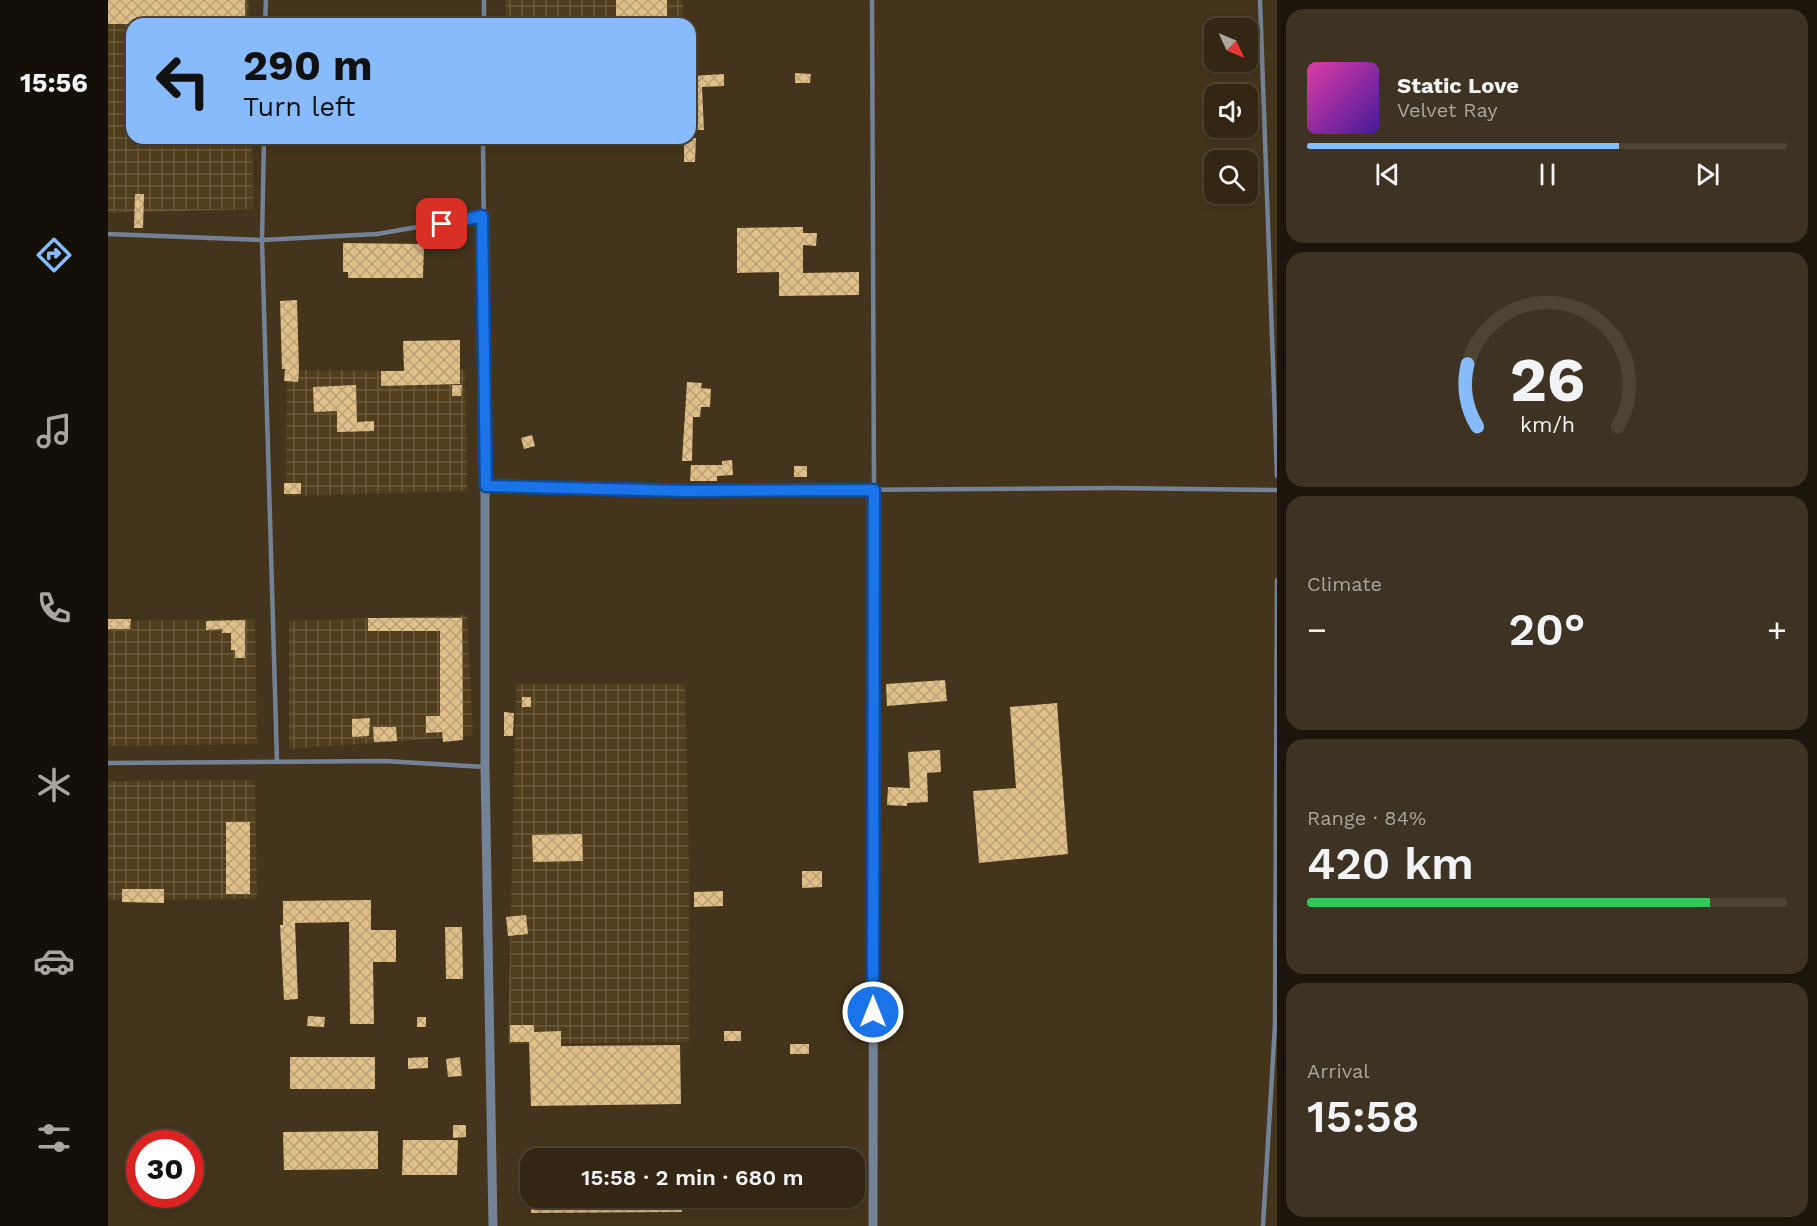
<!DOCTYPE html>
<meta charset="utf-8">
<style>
:root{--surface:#332714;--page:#3e3322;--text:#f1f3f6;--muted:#a9a5a0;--line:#4e4434;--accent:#87bbfc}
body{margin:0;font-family:"Work Sans",sans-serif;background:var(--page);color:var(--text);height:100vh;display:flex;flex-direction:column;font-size:22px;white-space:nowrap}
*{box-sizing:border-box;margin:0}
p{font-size:20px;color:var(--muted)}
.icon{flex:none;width:33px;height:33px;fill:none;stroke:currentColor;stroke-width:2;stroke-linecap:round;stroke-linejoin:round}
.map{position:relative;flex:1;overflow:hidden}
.drawer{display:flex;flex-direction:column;gap:9px;padding:9px;background:#1c150b;width:540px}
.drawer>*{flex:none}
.top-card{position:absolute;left:18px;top:18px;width:570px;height:126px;border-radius:18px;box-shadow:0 3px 9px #0003,0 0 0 2px var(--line);background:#87bbfc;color:#111;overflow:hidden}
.needle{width:39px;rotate:134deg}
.fabs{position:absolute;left:1096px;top:18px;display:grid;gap:12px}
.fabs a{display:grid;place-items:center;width:54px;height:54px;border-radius:12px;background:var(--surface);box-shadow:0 3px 9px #0003,0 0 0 2px var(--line);font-size:30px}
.speed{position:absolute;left:18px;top:1130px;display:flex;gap:12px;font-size:30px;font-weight:700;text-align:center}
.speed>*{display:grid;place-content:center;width:78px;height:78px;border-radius:50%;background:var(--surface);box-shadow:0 3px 9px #0003,0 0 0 2px var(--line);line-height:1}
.speed .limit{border:9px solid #d22;background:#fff;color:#111}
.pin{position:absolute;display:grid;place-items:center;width:51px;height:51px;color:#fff;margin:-26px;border-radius:12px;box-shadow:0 3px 9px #0006}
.me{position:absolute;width:66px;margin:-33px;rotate:0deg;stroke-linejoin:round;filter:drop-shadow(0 0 4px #0008)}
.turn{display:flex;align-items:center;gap:21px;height:126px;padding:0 18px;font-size:27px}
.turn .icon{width:78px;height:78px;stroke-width:2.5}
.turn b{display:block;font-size:42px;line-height:51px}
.big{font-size:45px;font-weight:600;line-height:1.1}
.drawer .card{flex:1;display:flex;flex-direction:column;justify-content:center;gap:9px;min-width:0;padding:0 21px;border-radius:18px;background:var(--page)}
.drawer .dial{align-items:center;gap:0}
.dial svg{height:156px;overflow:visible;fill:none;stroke:var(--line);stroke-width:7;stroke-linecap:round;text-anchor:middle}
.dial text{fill:var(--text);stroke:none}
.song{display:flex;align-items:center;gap:18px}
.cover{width:72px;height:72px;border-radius:9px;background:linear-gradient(135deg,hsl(320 70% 55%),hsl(260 70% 35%))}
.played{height:6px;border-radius:3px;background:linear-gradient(90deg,var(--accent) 65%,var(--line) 65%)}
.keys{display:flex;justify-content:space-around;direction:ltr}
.heat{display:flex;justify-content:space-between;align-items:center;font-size:33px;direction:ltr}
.charge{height:9px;border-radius:4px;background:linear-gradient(90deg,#34c759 84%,var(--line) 0)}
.trip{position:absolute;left:412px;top:1148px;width:345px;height:60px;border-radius:18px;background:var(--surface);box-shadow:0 3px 9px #0003,0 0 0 2px var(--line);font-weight:600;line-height:60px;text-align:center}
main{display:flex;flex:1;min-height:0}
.dock{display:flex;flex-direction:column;width:108px;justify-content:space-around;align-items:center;background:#141008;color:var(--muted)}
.dock .icon{width:42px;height:42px}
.dock .current{color:var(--accent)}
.dock b{font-size:27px;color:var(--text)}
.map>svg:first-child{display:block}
</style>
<main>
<nav class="dock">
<b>15:56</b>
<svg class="icon current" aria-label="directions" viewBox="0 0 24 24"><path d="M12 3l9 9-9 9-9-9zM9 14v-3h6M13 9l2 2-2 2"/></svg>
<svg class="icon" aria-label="music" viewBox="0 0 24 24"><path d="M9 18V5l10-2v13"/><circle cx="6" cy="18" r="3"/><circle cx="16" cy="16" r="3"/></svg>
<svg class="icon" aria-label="phone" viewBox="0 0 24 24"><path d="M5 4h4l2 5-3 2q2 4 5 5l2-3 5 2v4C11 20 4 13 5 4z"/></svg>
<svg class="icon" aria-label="climate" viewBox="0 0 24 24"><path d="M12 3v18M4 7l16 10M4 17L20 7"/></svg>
<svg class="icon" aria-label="car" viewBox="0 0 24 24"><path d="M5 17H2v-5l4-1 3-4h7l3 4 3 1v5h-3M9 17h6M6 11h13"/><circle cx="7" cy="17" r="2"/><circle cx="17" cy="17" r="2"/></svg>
<svg class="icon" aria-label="filters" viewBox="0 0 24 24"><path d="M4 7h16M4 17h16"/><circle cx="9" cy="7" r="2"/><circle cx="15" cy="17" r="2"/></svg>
</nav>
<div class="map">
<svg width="1169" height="1226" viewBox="0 0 1169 1226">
<defs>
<pattern id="industrial-grid" width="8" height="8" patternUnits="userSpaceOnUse" patternTransform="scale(1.5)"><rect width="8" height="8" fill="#513e1d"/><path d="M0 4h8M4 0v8" fill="none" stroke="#6a5a3d"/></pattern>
<pattern id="building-cross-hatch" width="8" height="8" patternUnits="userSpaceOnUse" patternTransform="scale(1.5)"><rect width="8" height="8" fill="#e0bf89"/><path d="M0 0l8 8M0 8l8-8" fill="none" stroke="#baa077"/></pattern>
</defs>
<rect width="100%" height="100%" fill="#44341b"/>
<path fill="url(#industrial-grid)" d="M 0,0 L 141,0 L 141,24 L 24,24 L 24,138 L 144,138 L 146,209 L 0,213 Z
M 398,0 L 575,0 L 575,24 L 398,24 Z
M 351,369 L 357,370 L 359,491 L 178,496 L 179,370 L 273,371 Z
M 359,615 L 365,736 L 181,749 L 181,621 Z
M 147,619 L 149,744 L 0,746 L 0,621 Z
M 408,684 L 577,684 L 581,861 L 581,1042 L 400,1044 Z
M 147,780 L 149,899 L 0,900 L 0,781 Z"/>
<path fill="url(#building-cross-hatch)" d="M 0,0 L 137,0 L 137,24 L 0,24 Z
M 508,0 L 559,0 L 559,23 L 508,24 Z
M 687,73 L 703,74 L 702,83 L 687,83 Z
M 616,74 L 616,86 L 594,87 L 596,130 L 582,130 L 582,76 Z
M 576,138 L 588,138 L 587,162 L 576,162 Z
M 27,194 L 36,194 L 35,228 L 26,228 Z
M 695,227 L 695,233 L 709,233 L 708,246 L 695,245 L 695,273 L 751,272 L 751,295 L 671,296 L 671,272 L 629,273 L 629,228 Z
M 235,243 L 316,244 L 315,278 L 240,278 L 240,272 L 235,272 Z
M 189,300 L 191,371 L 190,382 L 176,381 L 177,369 L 174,369 L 172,301 Z
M 352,340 L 352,384 L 273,386 L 273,371 L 296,371 L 295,341 Z
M 579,382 L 594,383 L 593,388 L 603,389 L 602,407 L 593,407 L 592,417 L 585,417 L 584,461 L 574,461 Z
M 248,385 L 249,422 L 266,421 L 266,431 L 229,432 L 229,411 L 206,412 L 205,387 Z
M 344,385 L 354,385 L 353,396 L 344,396 Z
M 424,435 L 427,446 L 416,449 L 413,438 Z
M 624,460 L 625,475 L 609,476 L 609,481 L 582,481 L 583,465 L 614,465 L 614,461 Z
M 686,466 L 699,466 L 699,477 L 686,477 Z
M 176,483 L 193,483 L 193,494 L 176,494 Z
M 260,618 L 354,618 L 355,740 L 335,742 L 334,732 L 318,733 L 318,716 L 332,716 L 332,631 L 260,631 Z
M 0,619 L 23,619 L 22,629 L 0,629 Z
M 137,620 L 137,658 L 127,658 L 127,650 L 123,650 L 123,633 L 114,633 L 114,629 L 98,630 L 98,621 Z
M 837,680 L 839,701 L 779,706 L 778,684 Z
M 414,697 L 423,697 L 423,707 L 414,707 Z
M 949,703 L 960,854 L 871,863 L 865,791 L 908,788 L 902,707 Z
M 396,712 L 406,713 L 405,736 L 396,736 Z
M 262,718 L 261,736 L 244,737 L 244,719 Z
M 265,727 L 288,727 L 289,741 L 266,742 Z
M 832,750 L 833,772 L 819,773 L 820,802 L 799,803 L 799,806 L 779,805 L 780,787 L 802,788 L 800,752 Z
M 118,822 L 142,822 L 142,894 L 118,894 Z
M 474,834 L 475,861 L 425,862 L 424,835 Z
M 694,871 L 714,871 L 714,887 L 694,888 Z
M 14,889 L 56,889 L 56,903 L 14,902 Z
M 615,891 L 615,906 L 586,907 L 586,892 Z
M 263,900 L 263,930 L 288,930 L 288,962 L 265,962 L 266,1024 L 242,1024 L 241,922 L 187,923 L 190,999 L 176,1000 L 172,925 L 175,925 L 175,901 Z
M 418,915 L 420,934 L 400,936 L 398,917 Z
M 337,927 L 354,927 L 355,979 L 338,979 Z
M 200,1016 L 217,1017 L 216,1027 L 199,1026 Z
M 309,1017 L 318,1017 L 318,1027 L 309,1027 Z
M 402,1025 L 426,1025 L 426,1032 L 453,1031 L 453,1046 L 572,1045 L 573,1104 L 423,1106 L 421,1042 L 402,1042 Z
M 616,1031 L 633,1031 L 633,1041 L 616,1041 Z
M 682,1044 L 701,1044 L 701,1054 L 682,1054 Z
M 182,1057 L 267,1057 L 267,1089 L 182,1089 Z
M 320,1057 L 320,1068 L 300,1069 L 300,1058 Z
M 352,1057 L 354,1076 L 340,1077 L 338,1059 Z
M 345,1125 L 358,1125 L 358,1137 L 345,1138 Z
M 270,1131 L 270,1169 L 176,1170 L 175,1132 Z
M 295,1140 L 350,1140 L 349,1175 L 294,1175 Z
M 424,1197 L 574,1197 L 574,1212 L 423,1213 Z"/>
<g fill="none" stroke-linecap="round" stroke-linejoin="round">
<path stroke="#738296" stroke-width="4.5" d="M 764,0 L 766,490
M 1152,0 L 1169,476
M 157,24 L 158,0
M 376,24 L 376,0
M 156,138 L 154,240 L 169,762
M 375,138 L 377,351
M 0,234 L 154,240 L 269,234 L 374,216
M 378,486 L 576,491 L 1006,488 L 1169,490
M 0,763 L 277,761 L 377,767
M 1155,1226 L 1167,1025 L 1169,580"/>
<path stroke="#738296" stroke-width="9" d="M 377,351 L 377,767 L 385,1226
M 765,1226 L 766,490"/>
</g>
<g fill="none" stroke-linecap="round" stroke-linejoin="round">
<defs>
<path id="route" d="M 334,224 L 374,216 L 378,486 L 576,491 L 766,490 L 765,1012"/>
</defs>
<use href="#route" stroke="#114b97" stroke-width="15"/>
<use href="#route" stroke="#1a73e8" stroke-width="10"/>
</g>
</svg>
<div class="fabs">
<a><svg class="needle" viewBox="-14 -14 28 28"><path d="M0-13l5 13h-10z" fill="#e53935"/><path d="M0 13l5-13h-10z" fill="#a9a5a0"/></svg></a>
<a><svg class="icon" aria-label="sound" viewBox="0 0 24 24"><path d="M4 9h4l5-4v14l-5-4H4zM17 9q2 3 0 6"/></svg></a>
<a><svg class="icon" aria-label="search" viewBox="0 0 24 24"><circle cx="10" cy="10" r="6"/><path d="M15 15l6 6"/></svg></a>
</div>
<div class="speed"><div class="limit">30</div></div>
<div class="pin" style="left:334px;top:224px;background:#d93025"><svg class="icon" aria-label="arrive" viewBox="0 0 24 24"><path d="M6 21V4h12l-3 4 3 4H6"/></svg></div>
<svg class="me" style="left:765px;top:1012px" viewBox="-20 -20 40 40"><circle r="17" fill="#1a73e8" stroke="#fff" stroke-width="3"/><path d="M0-11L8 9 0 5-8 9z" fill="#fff"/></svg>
<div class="trip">15:58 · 2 min · 680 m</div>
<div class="top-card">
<div class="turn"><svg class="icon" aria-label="left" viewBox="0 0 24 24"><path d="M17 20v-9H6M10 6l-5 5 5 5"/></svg><div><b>290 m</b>Turn left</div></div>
</div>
</div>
<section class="drawer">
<div class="card">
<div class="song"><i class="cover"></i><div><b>Static Love</b><p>Velvet Ray</p></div></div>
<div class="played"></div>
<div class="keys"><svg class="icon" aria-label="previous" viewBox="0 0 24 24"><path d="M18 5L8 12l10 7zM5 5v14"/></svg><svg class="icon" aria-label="pause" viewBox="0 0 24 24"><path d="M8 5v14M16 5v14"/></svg><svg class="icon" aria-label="next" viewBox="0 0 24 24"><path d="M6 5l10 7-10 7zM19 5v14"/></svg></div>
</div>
<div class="card dial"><svg viewBox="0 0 100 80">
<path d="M14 69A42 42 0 1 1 86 69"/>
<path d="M14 69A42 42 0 0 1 9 37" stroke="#87bbfc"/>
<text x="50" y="56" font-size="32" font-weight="700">26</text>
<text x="50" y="72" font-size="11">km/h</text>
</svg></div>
<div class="card"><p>Climate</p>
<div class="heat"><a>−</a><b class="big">20°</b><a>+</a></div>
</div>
<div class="card"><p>Range · 84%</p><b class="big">420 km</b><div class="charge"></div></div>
<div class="card"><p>Arrival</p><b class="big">15:58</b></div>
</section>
</main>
